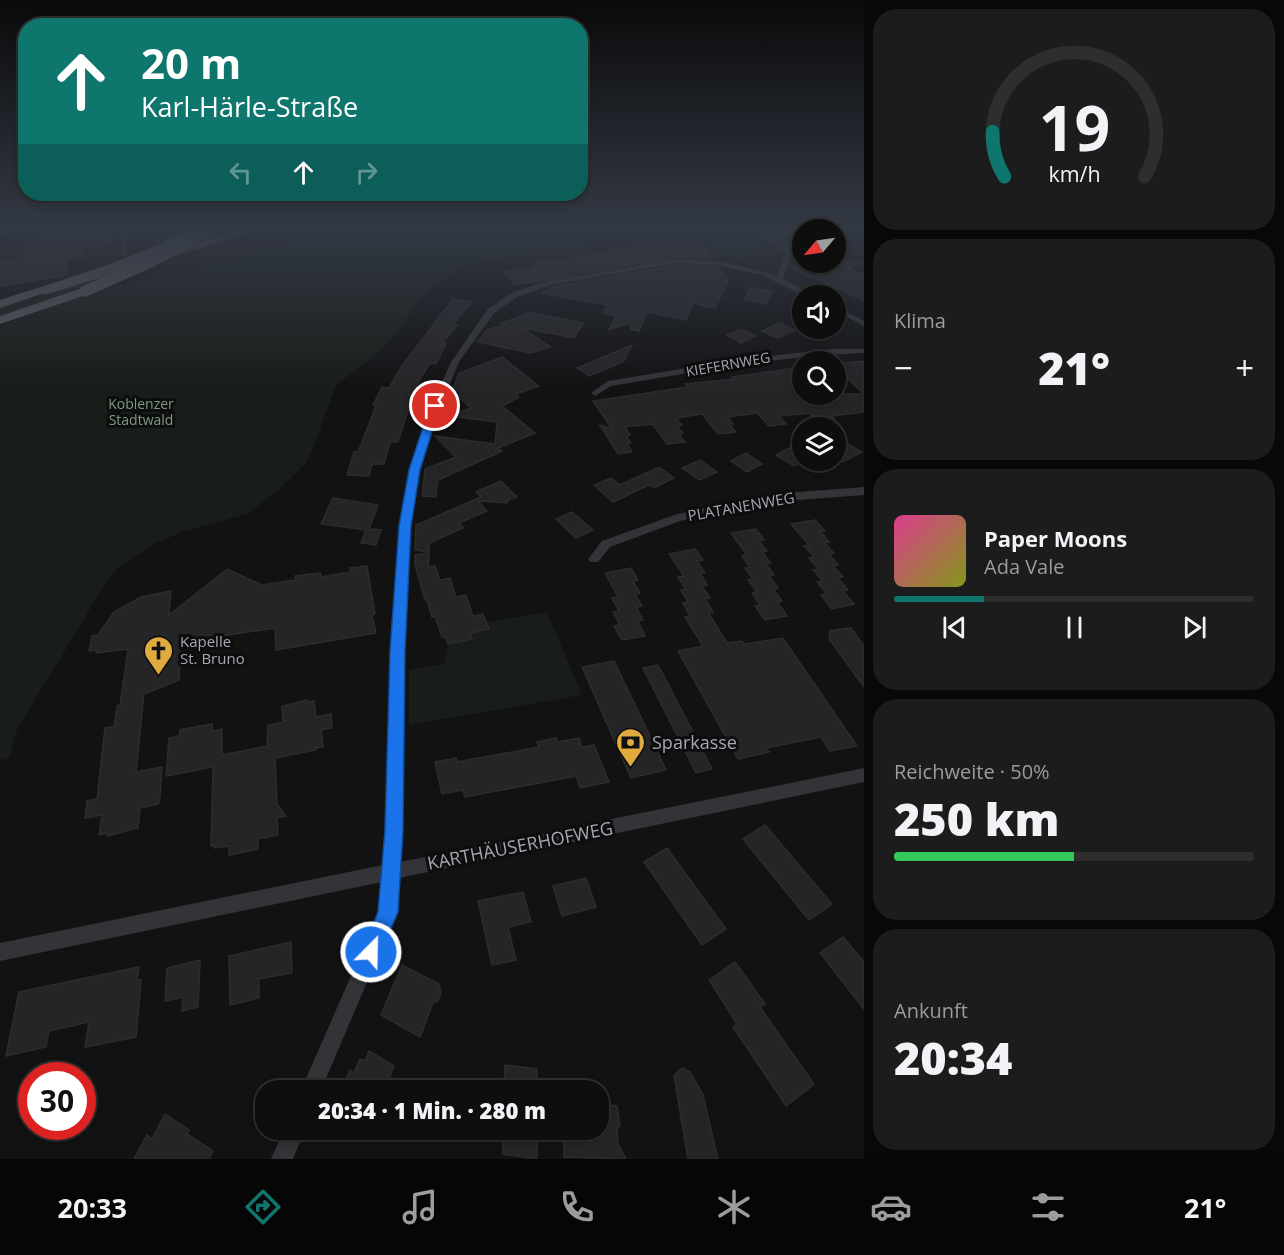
<!DOCTYPE html>
<html lang="de">
<meta charset="utf-8">
<style>
:root{--surface:#0e0e0e;--page:#1c1c1c;--text:#f1f3f6;--muted:#9b9c9e;--line:#2e2e2e;--accent:#0f766e}
body{margin:0;font-family:"Open Sans",sans-serif;background:var(--page);color:var(--text);height:100vh;display:flex;flex-direction:column;font-size:22px;white-space:nowrap}
*{box-sizing:border-box;margin:0}
p{font-size:20px;color:var(--muted)}
.icon{flex:none;width:33px;height:33px;fill:none;stroke:currentColor;stroke-width:2;stroke-linecap:round;stroke-linejoin:round}
.map{position:relative;flex:1;overflow:hidden}
.side{display:flex;flex-direction:column;gap:9px;padding:9px;background:#080808;width:420px}
.side>*{flex:none}
.banner{position:absolute;left:18px;top:18px;width:570px;height:183px;border-radius:24px;box-shadow:0 3px 9px #0003,0 0 0 2px var(--line);background:#0f766e;color:#fff;overflow:hidden}
.needle{width:39px;rotate:241deg}
.tools{position:absolute;left:792px;top:219px;display:grid;gap:12px}
.tools a{display:grid;place-items:center;width:54px;height:54px;border-radius:50%;background:var(--surface);box-shadow:0 3px 9px #0003,0 0 0 2px var(--line);font-size:30px}
.speed{position:absolute;left:18px;top:1062px;display:flex;gap:12px;font-size:30px;font-weight:700;text-align:center}
.speed>*{display:grid;place-content:center;width:78px;height:78px;border-radius:50%;background:var(--surface);box-shadow:0 3px 9px #0003,0 0 0 2px var(--line);line-height:1}
.speed .limit{border:9px solid #d22;background:#fff;color:#111}
.pin{position:absolute;display:grid;place-items:center;width:51px;height:51px;color:#fff;margin:-26px;border:3px solid #fff;border-radius:50%;box-shadow:0 2px 6px #0007}
.me{position:absolute;width:66px;margin:-33px;rotate:23deg;stroke-linejoin:round;filter:drop-shadow(0 0 4px #0008)}
.turn{display:flex;align-items:center;gap:21px;height:126px;padding:0 24px;font-size:27px}
.turn .icon{width:78px;height:78px;stroke-width:2.5}
.turn b{display:block;font-size:42px;line-height:51px}
.lanes{display:flex;align-items:center;height:57px;padding:0 24px;background:#0003;justify-content:center;gap:30px;direction:ltr}
.lanes .off{opacity:.35}
.big{font-size:45px;font-weight:800;line-height:1.1}
.side .tile{flex:1;display:flex;flex-direction:column;justify-content:center;gap:9px;min-width:0;padding:0 21px;border-radius:24px;background:var(--page)}
.side .dial{align-items:center;gap:0}
.dial svg{height:156px;overflow:visible;fill:none;stroke:var(--line);stroke-width:7;stroke-linecap:round;text-anchor:middle}
.dial text{fill:var(--text);stroke:none}
.song{display:flex;align-items:center;gap:18px}
.cover{width:72px;height:72px;border-radius:9px;background:linear-gradient(135deg,hsl(330 70% 55%),hsl(70 70% 35%))}
.played{height:6px;border-radius:3px;background:linear-gradient(90deg,var(--accent) 25%,var(--line) 25%)}
.keys{display:flex;justify-content:space-around;direction:ltr}
.heat{display:flex;justify-content:space-between;align-items:center;font-size:33px;direction:ltr}
.charge{height:9px;border-radius:4px;background:linear-gradient(90deg,#34c759 50%,var(--line) 0)}
.trip{position:absolute;left:255px;top:1080px;width:354px;height:60px;border-radius:24px;background:var(--surface);box-shadow:0 3px 9px #0003,0 0 0 2px var(--line);font-weight:800;line-height:60px;text-align:center}
.dock{display:flex;height:96px;justify-content:space-around;align-items:center;background:#060606;color:var(--muted)}
.dock .icon{width:42px;height:42px}
.dock .active{color:var(--accent)}
.dock b{font-size:27px;color:var(--text)}
main{display:flex;flex:1;min-height:0}
.map>svg:first-child{display:block}
</style>
<main>
<div class="map">
<svg width="864" height="1159" viewBox="0 0 864 1159">
<rect width="100%" height="100%" fill="#121213"/>
<path fill="#181d19" d="M 336,228 L 682,228 L 473,263 L 454,270 L 450,276 L 427,291 L 393,337 L 369,360 L 337,384 L 311,453 L 305,464 L 282,487 L 247,514 L 185,531 L 156,543 L 120,566 L 108,579 L 17,730 L 9,758 L 0,760 L 0,325 L 109,287 L 335,235 Z
M 718,229 L 744,234 L 763,249 L 746,258 L 734,258 L 692,233 Z
M 91,281 L 96,283 L 0,317 L 0,307 Z
M 547,612 L 582,695 L 409,725 L 409,670 L 444,664 L 448,644 L 472,639 L 470,633 L 488,629 L 486,622 Z"/>
<path fill="#252527" stroke="#2c2c2f" stroke-width="1.5" d="M 46,228 L 97,230 L 111,229 L 112,244 L 82,248 L 82,257 L 67,259 L 67,273 L 63,276 L 0,286 L 0,261 L 20,259 Z
M 751,228 L 802,228 L 802,239 L 786,251 L 771,244 L 757,233 L 759,232 Z
M 692,242 L 711,253 L 704,255 L 707,258 L 677,257 L 516,285 L 503,272 L 536,267 L 534,263 L 549,261 L 551,262 L 650,245 L 652,247 Z
M 808,262 L 862,262 L 848,269 L 864,275 L 864,300 L 790,268 Z
M 677,265 L 717,267 L 729,279 L 715,308 L 693,303 L 686,320 L 647,312 L 639,331 L 631,329 L 629,323 L 609,330 L 616,316 L 603,313 L 607,305 L 542,293 L 552,287 Z
M 751,287 L 772,292 L 766,304 L 744,300 Z
M 453,299 L 471,302 L 453,324 L 457,325 L 441,345 L 446,343 L 436,364 L 430,363 L 421,377 L 411,401 L 398,442 L 390,442 L 384,464 L 372,464 L 369,476 L 347,475 L 354,452 L 358,452 L 376,406 L 373,405 L 382,387 L 389,388 L 402,366 Z
M 527,312 L 583,323 L 574,338 L 523,328 L 550,347 L 531,353 L 478,342 L 487,330 L 506,324 L 501,323 L 525,315 Z
M 779,323 L 795,330 L 778,338 L 762,331 Z
M 741,329 L 755,336 L 741,343 L 727,335 Z
M 632,345 L 624,361 L 604,370 L 589,376 L 577,368 Z
M 502,357 L 539,386 L 516,394 L 519,397 L 502,406 L 535,433 L 498,448 L 502,451 L 438,480 L 436,497 L 422,496 L 425,469 L 456,457 L 435,436 L 495,444 L 497,422 L 450,416 L 471,408 L 452,391 L 459,373 Z
M 864,361 L 864,394 L 836,368 L 836,364 Z
M 802,367 L 802,394 L 864,394 L 864,412 L 831,416 L 834,418 L 816,420 L 809,413 L 779,416 L 786,424 L 769,426 L 757,413 L 727,417 L 733,424 L 729,424 L 736,432 L 718,434 L 702,414 L 676,418 L 682,425 L 677,426 L 683,433 L 679,434 L 685,442 L 667,444 L 653,424 L 625,427 L 630,435 L 626,436 L 631,443 L 627,444 L 632,452 L 618,454 L 600,425 L 612,429 L 593,401 L 688,387 L 685,384 L 734,379 L 732,377 Z
M 836,437 L 862,452 L 843,462 L 836,458 Z
M 794,445 L 802,450 L 802,462 L 794,466 L 776,455 Z
M 746,453 L 762,464 L 747,472 L 731,461 Z
M 700,460 L 717,472 L 699,480 L 682,468 Z
M 659,467 L 674,478 L 654,488 L 649,485 L 613,502 L 594,485 L 611,478 L 620,485 Z
M 501,481 L 517,497 L 508,500 L 507,503 L 478,501 L 487,511 L 459,523 L 463,528 L 429,543 L 429,552 L 415,550 L 416,525 L 481,497 L 476,492 Z
M 333,498 L 378,505 L 369,529 L 381,530 L 376,545 L 361,543 L 366,530 L 321,524 Z
M 572,512 L 593,530 L 576,538 L 556,519 Z
M 815,520 L 825,531 L 820,531 L 829,542 L 824,542 L 834,553 L 829,554 L 838,565 L 833,566 L 843,577 L 838,578 L 848,590 L 843,591 L 854,604 L 832,609 L 821,595 L 827,594 L 817,582 L 823,581 L 813,570 L 818,569 L 809,558 L 814,557 L 804,546 L 809,545 L 791,524 Z
M 756,529 L 764,540 L 759,541 L 767,551 L 762,552 L 771,563 L 766,564 L 774,575 L 769,576 L 778,588 L 773,589 L 782,601 L 777,602 L 787,616 L 765,620 L 755,606 L 760,605 L 752,593 L 757,592 L 748,580 L 753,579 L 745,568 L 750,567 L 742,556 L 747,555 L 731,533 Z
M 695,549 L 703,560 L 697,561 L 705,573 L 700,573 L 707,585 L 702,586 L 710,598 L 705,599 L 713,612 L 708,612 L 727,643 L 742,641 L 744,644 L 783,638 L 857,746 L 830,751 L 821,737 L 766,748 L 769,752 L 738,759 L 678,651 L 703,646 L 685,617 L 690,616 L 683,603 L 688,602 L 681,590 L 686,589 L 678,577 L 684,576 L 669,554 Z
M 429,553 L 428,567 L 435,566 L 440,580 L 450,578 L 456,597 L 466,595 L 473,616 L 483,614 L 489,629 L 470,633 L 472,639 L 448,644 L 445,637 L 442,637 L 435,616 L 432,617 L 427,600 L 425,600 L 415,565 L 415,555 Z
M 367,566 L 375,614 L 372,615 L 376,633 L 276,650 L 275,628 L 181,642 L 179,680 L 144,694 L 136,772 L 162,767 L 160,798 L 158,804 L 140,808 L 138,828 L 107,836 L 107,833 L 99,835 L 102,815 L 85,818 L 87,801 L 97,799 L 105,728 L 114,727 L 117,706 L 120,705 L 128,649 L 96,653 L 97,650 L 89,651 L 92,636 L 98,635 L 114,612 L 141,597 L 171,591 L 169,615 L 227,569 L 262,585 L 296,580 L 295,576 L 320,573 L 321,577 L 351,572 L 350,568 Z
M 631,568 L 638,580 L 633,581 L 640,593 L 635,594 L 642,606 L 636,607 L 643,620 L 638,621 L 645,636 L 622,640 L 614,626 L 620,625 L 613,612 L 619,611 L 612,598 L 618,597 L 605,573 Z
M 848,628 L 851,628 L 864,646 L 864,687 L 829,639 L 830,631 Z
M 614,661 L 652,740 L 666,770 L 631,778 L 582,667 Z
M 658,665 L 693,732 L 712,769 L 696,773 L 643,668 Z
M 307,700 L 308,702 L 314,701 L 316,717 L 331,714 L 332,728 L 321,730 L 323,747 L 316,748 L 316,750 L 275,758 L 277,804 L 286,816 L 277,818 L 278,835 L 258,839 L 258,849 L 229,855 L 229,846 L 214,848 L 214,846 L 211,846 L 213,767 L 166,776 L 169,738 L 179,736 L 180,730 L 212,724 L 212,731 L 222,729 L 222,755 L 267,746 L 268,725 L 283,722 L 282,706 Z
M 556,738 L 557,742 L 579,738 L 582,747 L 594,745 L 609,782 L 580,788 L 576,776 L 465,797 L 463,790 L 442,794 L 435,762 L 456,758 L 457,762 L 539,747 L 537,742 Z
M 765,825 L 832,904 L 809,920 L 743,839 Z
M 667,848 L 726,929 L 702,945 L 644,862 Z
M 586,878 L 596,907 L 562,916 L 553,886 Z
M 523,892 L 531,922 L 508,927 L 516,960 L 492,965 L 478,901 Z
M 843,937 L 864,962 L 864,1009 L 820,953 Z
M 291,942 L 292,973 L 259,979 L 259,998 L 230,1005 L 229,956 Z
M 200,960 L 198,1007 L 182,1011 L 183,997 L 165,1001 L 167,968 Z
M 735,962 L 765,1004 L 760,1007 L 814,1084 L 786,1106 L 733,1027 L 737,1024 L 709,980 Z
M 402,965 L 439,984 L 441,992 L 438,1001 L 433,1003 L 420,1037 L 381,1015 Z
M 139,967 L 137,980 L 141,980 L 136,1037 L 85,1047 L 89,1022 L 49,1031 L 46,1047 L 6,1056 L 19,992 Z
M 369,1051 L 394,1066 L 385,1090 L 341,1090 L 350,1070 L 354,1073 L 360,1059 L 365,1061 Z
M 505,1065 L 537,1069 L 537,1090 L 504,1090 Z
M 682,1068 L 690,1072 L 703,1095 L 718,1159 L 688,1159 L 674,1076 Z
M 598,1103 L 617,1106 L 620,1125 L 617,1129 L 618,1144 L 626,1159 L 564,1157 L 564,1130 L 598,1130 Z
M 165,1114 L 189,1130 L 187,1134 L 213,1151 L 209,1159 L 134,1159 L 147,1135 L 152,1139 Z
M 503,1130 L 537,1130 L 537,1159 L 503,1154 Z"/>
<g fill="none" stroke-linecap="round" stroke-linejoin="round">
<path fill="#333437" fill-rule="evenodd" d="M 7,228 L 15,228 L 0,238 L 0,233 Z
M 119,228 L 125,228 L 127,256 L 122,255 Z
M 857,228 L 864,228 L 864,231 L 836,236 L 836,232 Z
M 802,241 L 802,246 L 791,255 L 783,279 L 815,296 L 805,296 L 762,275 L 716,265 L 677,263 L 551,285 L 517,297 L 494,313 L 459,362 L 435,420 L 419,470 L 411,526 L 405,651 L 400,862 L 864,768 L 864,782 L 399,878 L 397,912 L 321,1090 L 301,1090 L 379,912 L 382,882 L 0,961 L 0,943 L 383,865 L 391,651 L 399,526 L 409,470 L 425,420 L 451,362 L 488,309 L 511,293 L 547,281 L 677,259 L 716,261 L 766,272 L 777,277 L 786,253 Z
M 836,306 L 864,321 L 864,326 L 836,311 Z
M 832,349 L 864,349 L 864,353 C 778,356 695,372 611,386 L 595,396 L 591,393 L 608,381 L 735,360 Z
M 864,487 L 864,495 L 772,502 L 680,521 L 610,547 L 598,562 L 590,562 L 588,559 L 602,541 L 677,514 L 772,494 Z
M 284,1130 L 305,1130 L 293,1159 L 271,1159 Z"/>
<path fill="#4f5156" fill-rule="evenodd" d="M 250,228 L 266,228 L 48,294 L 44,295 L 39,292 L 185,246 Z"/>
<path fill="#575a5f" fill-rule="evenodd" d="M 191,228 L 204,228 L 171,248 L 139,261 L 0,308 L 0,300 C 64,279 131,261 191,228 Z
M 85,287 L 91,291 L 89,294 L 0,324 L 0,316 Z"/>
<path stroke="#575a5f" stroke-width="11" d="M 85,291 L 151,262 L 213,228"/>
</g>
<linearGradient id="sky" x2="0" y2="1"><stop stop-color="#0a0a0a"/><stop offset="0.58" stop-color="#333944"/><stop offset="1" stop-color="#333944" stop-opacity="0"/></linearGradient>
<rect width="864" height="391" fill="url(#sky)"/>
<path fill="#1a73e8" stroke="#114b97" stroke-width="1.5" d="M 435,403 L 440,406 L 420,470 L 411,526 L 405,651 L 403,830 L 398,912 L 378,959 L 371,962 L 364,959 L 361,952 L 378,912 L 385,830 L 390,651 L 399,526 L 409,470 L 430,406 Z"/>
<defs>
<symbol id="church-pin" viewBox="-11 -11 22 30"><path d="M0 17L-7.5 6A9.5 9.5 0 1 1 7.5 6Z" fill="#dfab3e" stroke="#0d0d0e"/><path d="M-1.2-6h2.4v3.5h3.3v2.4h-3.3V6h-2.4V-.1h-3.3v-2.4h3.3Z" fill="#111"/></symbol>
<symbol id="bank-pin" viewBox="-11 -11 22 30"><path d="M0 17L-7.5 6A9.5 9.5 0 1 1 7.5 6Z" fill="#dfab3e" stroke="#0d0d0e"/><path d="M-6-4H6V4H-6ZM0-2.3a2.3 2.3 0 1 0 0 4.6a2.3 2.3 0 1 0 0-4.6Z" fill="#111"/></symbol>
</defs>
<g fill-rule="evenodd">
<use href="#church-pin" x="142" y="634" width="33" height="45"/>
<use href="#bank-pin" x="614" y="726" width="33" height="45"/>
</g>
<g text-anchor="middle" dominant-baseline="central" stroke-width="6" stroke-linejoin="round" paint-order="stroke">
<g font-size="14" fill="#a4a8b2" stroke="#0d0d0e">
<text transform="translate(728 364) rotate(-10)">KIEFERNWEG</text>
</g>
<g font-size="14" fill="#7d9c7f" stroke="#0d0d0e">
<text x="141" y="403">Koblenzer<tspan x="141" dy="16">Stadtwald</tspan></text>
</g>
<g font-size="15" fill="#a4a8b2" stroke="#0d0d0e">
<text transform="translate(741 506) rotate(-10)">PLATANENWEG</text>
</g>
<g font-size="15" fill="#a4a8b2" stroke="#0d0d0e" text-anchor="start">
<text x="180" y="641">Kapelle<tspan x="180" dy="17">St. Bruno</tspan></text>
</g>
<g font-size="18" fill="#a4a8b2" stroke="#0d0d0e" text-anchor="start">
<text x="652" y="742">Sparkasse</text>
</g>
<g font-size="18" fill="#a4a8b2" stroke="#0d0d0e">
<text transform="translate(520 845) rotate(-11)">KARTHÄUSERHOFWEG</text>
</g>
</g>
</svg>
<div class="tools">
<a><svg class="needle" viewBox="-14 -14 28 28"><path d="M0-13l5 13h-10z" fill="#e53935"/><path d="M0 13l5-13h-10z" fill="#9b9c9e"/></svg></a>
<a><svg class="icon" aria-label="sound" viewBox="0 0 24 24"><path d="M4 9h4l5-4v14l-5-4H4zM17 9q2 3 0 6"/></svg></a>
<a><svg class="icon" aria-label="search" viewBox="0 0 24 24"><circle cx="10" cy="10" r="6"/><path d="M15 15l6 6"/></svg></a>
<a><svg class="icon" aria-label="layers" viewBox="0 0 24 24"><path d="M12 4l9 5-9 5-9-5zM3 14l9 5 9-5"/></svg></a>
</div>
<div class="speed"><div class="limit">30</div></div>
<div class="pin" style="left:435px;top:406px;background:#d93025"><svg class="icon" aria-label="arrive" viewBox="0 0 24 24"><path d="M6 21V4h12l-3 4 3 4H6"/></svg></div>
<svg class="me" style="left:371px;top:952px" viewBox="-20 -20 40 40"><circle r="17" fill="#1a73e8" stroke="#fff" stroke-width="3"/><path d="M0-11L8 9 0 5-8 9z" fill="#fff"/></svg>
<div class="trip">20:34 · 1 Min. · 280 m</div>
<div class="banner">
<div class="turn"><svg class="icon" aria-label="ahead" viewBox="0 0 24 24"><path d="M12 20V5M6 11l6-6 6 6"/></svg><div><b>20 m</b>Karl-Härle-Straße</div></div>
<div class="lanes"><svg class="icon off" aria-label="left" viewBox="0 0 24 24"><path d="M17 20v-9H6M10 6l-5 5 5 5"/></svg><svg class="icon" aria-label="ahead" viewBox="0 0 24 24"><path d="M12 20V5M6 11l6-6 6 6"/></svg><svg class="icon off" aria-label="right" viewBox="0 0 24 24"><path d="M7 20v-9h11M14 6l5 5-5 5"/></svg></div>
</div>
</div>
<section class="side">
<div class="tile dial"><svg viewBox="0 0 100 80">
<path d="M14 69A42 42 0 1 1 86 69"/>
<path d="M14 69A42 42 0 0 1 8 46" stroke="#0f766e"/>
<text x="50" y="56" font-size="32" font-weight="700">19</text>
<text x="50" y="72" font-size="11">km/h</text>
</svg></div>
<div class="tile"><p>Klima</p>
<div class="heat"><a>−</a><b class="big">21°</b><a>+</a></div>
</div>
<div class="tile">
<div class="song"><i class="cover"></i><div><b>Paper Moons</b><p>Ada Vale</p></div></div>
<div class="played"></div>
<div class="keys"><svg class="icon" aria-label="previous" viewBox="0 0 24 24"><path d="M18 5L8 12l10 7zM5 5v14"/></svg><svg class="icon" aria-label="pause" viewBox="0 0 24 24"><path d="M8 5v14M16 5v14"/></svg><svg class="icon" aria-label="next" viewBox="0 0 24 24"><path d="M6 5l10 7-10 7zM19 5v14"/></svg></div>
</div>
<div class="tile"><p>Reichweite · 50%</p><b class="big">250 km</b><div class="charge"></div></div>
<div class="tile"><p>Ankunft</p><b class="big">20:34</b></div>
</section>
</main>
<nav class="dock">
<b>20:33</b>
<svg class="icon active" aria-label="directions" viewBox="0 0 24 24"><path d="M12 3l9 9-9 9-9-9zM9 14v-3h6M13 9l2 2-2 2"/></svg>
<svg class="icon" aria-label="music" viewBox="0 0 24 24"><path d="M9 18V5l10-2v13"/><circle cx="6" cy="18" r="3"/><circle cx="16" cy="16" r="3"/></svg>
<svg class="icon" aria-label="phone" viewBox="0 0 24 24"><path d="M5 4h4l2 5-3 2q2 4 5 5l2-3 5 2v4C11 20 4 13 5 4z"/></svg>
<svg class="icon" aria-label="climate" viewBox="0 0 24 24"><path d="M12 3v18M4 7l16 10M4 17L20 7"/></svg>
<svg class="icon" aria-label="car" viewBox="0 0 24 24"><path d="M5 17H2v-5l4-1 3-4h7l3 4 3 1v5h-3M9 17h6M6 11h13"/><circle cx="7" cy="17" r="2"/><circle cx="17" cy="17" r="2"/></svg>
<svg class="icon" aria-label="filters" viewBox="0 0 24 24"><path d="M4 7h16M4 17h16"/><circle cx="9" cy="7" r="2"/><circle cx="15" cy="17" r="2"/></svg>
<b>21°</b>
</nav>
